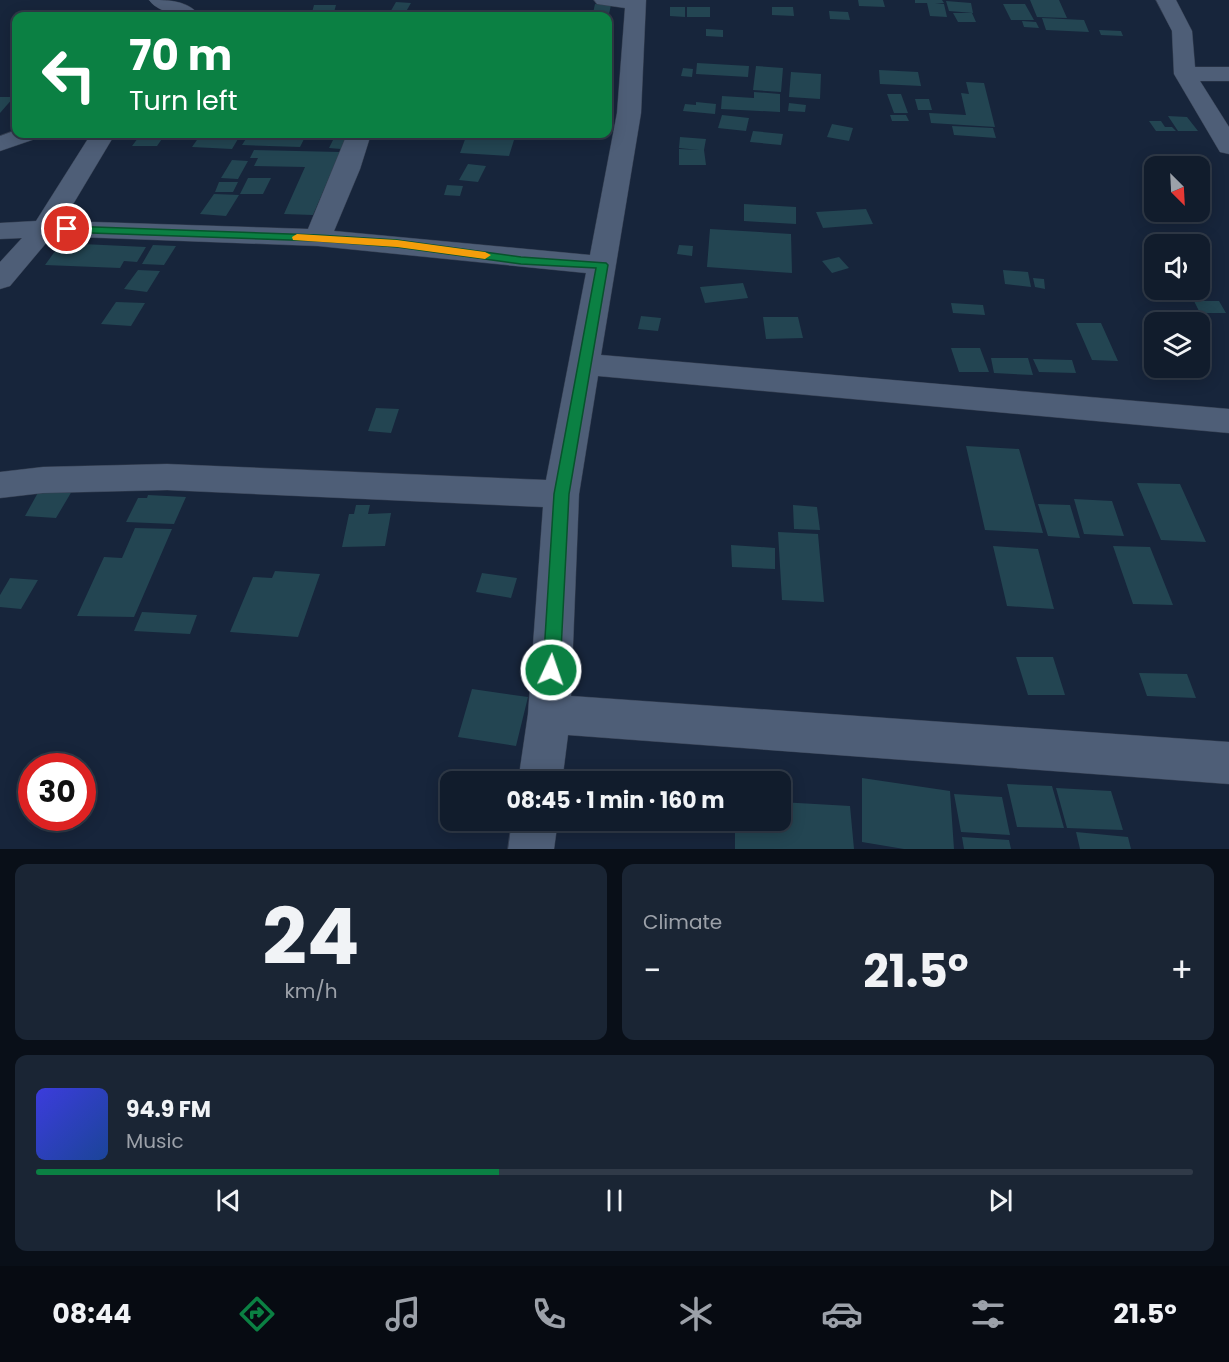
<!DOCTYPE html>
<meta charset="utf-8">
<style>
:root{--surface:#111c2c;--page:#1a2534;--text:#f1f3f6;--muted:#9ca1a9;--line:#303a48;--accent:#0b8043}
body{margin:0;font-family:Poppins,sans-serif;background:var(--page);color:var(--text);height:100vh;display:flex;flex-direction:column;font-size:22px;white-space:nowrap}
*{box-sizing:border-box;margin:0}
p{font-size:20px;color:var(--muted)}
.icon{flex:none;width:33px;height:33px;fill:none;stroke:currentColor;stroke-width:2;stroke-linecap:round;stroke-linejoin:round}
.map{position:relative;height:849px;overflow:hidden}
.panel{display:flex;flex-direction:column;gap:15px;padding:15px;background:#090f18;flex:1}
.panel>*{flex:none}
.top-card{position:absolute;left:12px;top:12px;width:600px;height:126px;border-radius:12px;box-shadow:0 3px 15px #0003,0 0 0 2px var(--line);background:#0b8043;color:#fff;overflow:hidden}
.needle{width:39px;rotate:156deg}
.controls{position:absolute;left:1144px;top:156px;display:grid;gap:12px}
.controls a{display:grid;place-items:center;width:66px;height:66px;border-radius:12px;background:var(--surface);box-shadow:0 3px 15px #0003,0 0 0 2px var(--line);font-size:30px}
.speed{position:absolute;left:18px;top:753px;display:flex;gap:12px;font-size:30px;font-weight:700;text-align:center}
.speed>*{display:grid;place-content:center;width:78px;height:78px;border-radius:50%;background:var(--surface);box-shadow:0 3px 15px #0003,0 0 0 2px var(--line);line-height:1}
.speed .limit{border:9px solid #d22;background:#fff;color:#111}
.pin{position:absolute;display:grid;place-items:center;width:51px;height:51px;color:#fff;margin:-26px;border:3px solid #fff;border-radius:50%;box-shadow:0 2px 6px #0007}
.me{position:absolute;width:66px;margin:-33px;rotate:3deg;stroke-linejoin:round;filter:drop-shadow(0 0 4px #0008)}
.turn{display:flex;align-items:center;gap:21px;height:126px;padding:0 18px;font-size:27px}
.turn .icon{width:78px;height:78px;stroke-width:2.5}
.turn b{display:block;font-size:42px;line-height:51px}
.big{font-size:45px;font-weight:700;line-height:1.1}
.panel .widget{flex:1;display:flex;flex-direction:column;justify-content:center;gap:9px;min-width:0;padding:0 21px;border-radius:12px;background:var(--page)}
.panel .dial{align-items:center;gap:0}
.dial b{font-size:78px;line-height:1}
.song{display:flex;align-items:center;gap:18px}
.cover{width:72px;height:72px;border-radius:9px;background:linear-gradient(135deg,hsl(240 70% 55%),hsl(220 70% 35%))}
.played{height:6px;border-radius:3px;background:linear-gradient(90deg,var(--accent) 40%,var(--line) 40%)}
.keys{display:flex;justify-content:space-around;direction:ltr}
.heat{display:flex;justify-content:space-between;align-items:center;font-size:33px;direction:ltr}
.panel .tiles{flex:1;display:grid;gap:15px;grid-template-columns:1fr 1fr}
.widget:last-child{grid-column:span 2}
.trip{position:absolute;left:440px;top:771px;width:351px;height:60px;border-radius:12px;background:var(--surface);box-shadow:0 3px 15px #0003,0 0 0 2px var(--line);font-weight:700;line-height:60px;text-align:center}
.menu{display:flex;height:96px;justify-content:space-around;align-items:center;background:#070b12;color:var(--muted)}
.menu .icon{width:42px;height:42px}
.menu .active{color:var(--accent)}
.menu b{font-size:27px;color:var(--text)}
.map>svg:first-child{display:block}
</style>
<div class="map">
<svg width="1229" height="849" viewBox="0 0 1229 849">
<rect width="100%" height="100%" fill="#17253b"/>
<path fill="#234552" d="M 858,0 L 883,0 L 885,7 L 859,6 Z
M 915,0 L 942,0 L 944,3 L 935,4 L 944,4 L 947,17 L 930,16 L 927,3 L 915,3 Z
M 1030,0 L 1059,0 L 1067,18 L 1037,17 Z
M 946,1 L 971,3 L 973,13 L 949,11 Z
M 396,2 L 411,3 L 404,15 L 389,14 Z
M 595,4 L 611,5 L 609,14 L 593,13 Z
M 1003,4 L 1025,4 L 1034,20 L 1011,20 Z
M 314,5 L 336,5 L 333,16 L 311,16 Z
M 670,7 L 685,7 L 685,17 L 670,16 Z
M 687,7 L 710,7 L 710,17 L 687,17 Z
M 772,7 L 793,7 L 794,16 L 772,15 Z
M 829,11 L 848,12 L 850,20 L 830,19 Z
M 953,13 L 972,13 L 976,22 L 958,22 Z
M 1042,18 L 1084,20 L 1089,32 L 1046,30 Z
M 1022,21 L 1036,22 L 1039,28 L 1024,27 Z
M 706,29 L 723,30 L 723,37 L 706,36 Z
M 1099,30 L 1121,31 L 1123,36 L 1101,35 Z
M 697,63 L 749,66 L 748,77 L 696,74 Z
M 756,66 L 783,68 L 781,92 L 753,90 Z
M 683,68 L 693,69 L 692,77 L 681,76 Z
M 879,70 L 918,72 L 921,86 L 880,84 Z
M 791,72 L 821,74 L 820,99 L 789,97 Z
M 966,82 L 984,83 L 995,127 L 931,123 L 929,113 L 966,115 L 961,93 L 969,94 Z
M 754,92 L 780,94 L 780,112 L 721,109 L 722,96 L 754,98 Z
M 887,94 L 901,94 L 908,113 L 894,113 Z
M 0,97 L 14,97 L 0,113 Z
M 915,99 L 929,99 L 932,110 L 918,110 Z
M 696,102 L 716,104 L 715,114 L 683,111 L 685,104 L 696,105 Z
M 789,103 L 806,105 L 805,112 L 788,111 Z
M 722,115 L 749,118 L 746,131 L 718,128 Z
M 890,115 L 906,115 L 909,121 L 892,121 Z
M 1168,116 L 1187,117 L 1198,131 L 1178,131 Z
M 1149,121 L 1161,121 L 1165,127 L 1172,127 L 1176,131 L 1156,131 Z
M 832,124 L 853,128 L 849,141 L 827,137 Z
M 952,126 L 993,128 L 996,138 L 954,135 Z
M 753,131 L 783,134 L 781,145 L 750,142 Z
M 141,134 L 173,134 L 171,136 L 164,136 L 157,146 L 132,146 Z
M 249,134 L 271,134 L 270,136 L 305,137 L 300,147 L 242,145 Z
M 467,134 L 496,134 L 495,139 L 514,140 L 509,156 L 460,153 Z
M 199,137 L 238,139 L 232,149 L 192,147 Z
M 680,137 L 706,139 L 704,150 L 706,165 L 679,165 L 679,149 L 699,150 L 679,148 Z
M 333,140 L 345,140 L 341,149 L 329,148 Z
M 254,150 L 340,152 L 313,215 L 284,214 L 305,167 L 254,166 L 258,158 L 250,158 Z
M 232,160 L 248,161 L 238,179 L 221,178 Z
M 468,164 L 486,166 L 478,182 L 459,180 Z
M 248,178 L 271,178 L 263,194 L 240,194 Z
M 219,182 L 238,182 L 233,192 L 215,192 Z
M 447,185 L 463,186 L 460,196 L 444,195 Z
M 214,194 L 239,195 L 226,216 L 200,214 Z
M 744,204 L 796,207 L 796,224 L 744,221 Z
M 866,209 L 873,224 L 823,228 L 816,212 Z
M 710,229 L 791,234 L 792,273 L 707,267 Z
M 61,243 L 146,247 L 137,262 L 124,261 L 120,268 L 45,265 Z
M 153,245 L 176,246 L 164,265 L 142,264 Z
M 679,245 L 693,246 L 692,256 L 677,254 Z
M 839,257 L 849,268 L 832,273 L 822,261 Z
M 138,270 L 160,271 L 147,292 L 124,289 Z
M 1003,270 L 1028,272 L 1031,287 L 1005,284 Z
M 1033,278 L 1044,279 L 1045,289 L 1035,287 Z
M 743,283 L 748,298 L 705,303 L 700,287 Z
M 1194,301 L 1219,301 L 1226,313 L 1200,313 Z
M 116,302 L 145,303 L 131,326 L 101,324 Z
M 951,303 L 983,305 L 985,315 L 953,313 Z
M 641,316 L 661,318 L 658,331 L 638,329 Z
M 763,317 L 798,317 L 803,338 L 766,339 Z
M 1076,323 L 1101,323 L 1118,361 L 1092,360 Z
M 951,348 L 980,348 L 989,372 L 959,372 Z
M 991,358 L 1028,358 L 1033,375 L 994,373 Z
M 1033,359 L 1072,360 L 1076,373 L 1039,372 Z
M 376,408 L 399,409 L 391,433 L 368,431 Z
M 966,446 L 1019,449 L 1043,533 L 985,530 Z
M 1137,483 L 1180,484 L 1206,542 L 1161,540 Z
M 40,489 L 72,491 L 56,518 L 25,516 Z
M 148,495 L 186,497 L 174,524 L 126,522 L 138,498 L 147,498 Z
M 1074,499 L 1112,501 L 1124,536 L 1084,534 Z
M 1038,504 L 1070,505 L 1080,538 L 1048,536 Z
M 356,505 L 370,505 L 368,514 L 391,513 L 385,546 L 342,547 L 349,514 L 354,514 Z
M 793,505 L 817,507 L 820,530 L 794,529 Z
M 135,528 L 172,529 L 134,617 L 77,616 L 104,557 L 122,558 Z
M 778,532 L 818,534 L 824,602 L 782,600 Z
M 731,545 L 775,548 L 775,569 L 732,567 Z
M 993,546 L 1038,549 L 1054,609 L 1007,606 Z
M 1113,546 L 1150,547 L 1173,605 L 1133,604 Z
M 275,571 L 320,574 L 298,637 L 230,632 L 253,577 L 272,578 Z
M 482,573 L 517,578 L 511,598 L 476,592 Z
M 10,578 L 38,580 L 21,609 L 0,607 L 0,595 Z
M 142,612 L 197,615 L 190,634 L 134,631 Z
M 1016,657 L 1053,657 L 1065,695 L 1028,695 Z
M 1139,673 L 1187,674 L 1196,698 L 1147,696 Z
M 472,689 L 528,697 L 516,746 L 458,737 Z
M 862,778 L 950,791 L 954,849 L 904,849 L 862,842 Z
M 1007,784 L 1052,786 L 1064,828 L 1017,827 Z
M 1056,788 L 1111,791 L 1123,830 L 1067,828 Z
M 954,794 L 1002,797 L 1010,835 L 961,832 Z
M 780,802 L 850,806 L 854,849 L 735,849 L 735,820 L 780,820 Z
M 1076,832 L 1128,837 L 1131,849 L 1080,849 Z
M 962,837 L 1009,840 L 1011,849 L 964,849 Z"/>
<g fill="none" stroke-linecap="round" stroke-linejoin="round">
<defs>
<path id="minor" d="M 149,0 C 168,0 188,0 200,16 C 185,18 158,13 149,0 Z
M 594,0 L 646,0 L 641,113 L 601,355 L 1229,409 L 1229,433 L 598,376 L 579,494 L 571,696 L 1229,742 L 1229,784 L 568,735 L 562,782 L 518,782 L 528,714 L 543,507 L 167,490 L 43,493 L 0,498 L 0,472 L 43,467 L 167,464 L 546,480 L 586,273 L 318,246 L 52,236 L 10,286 L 0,289 L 0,262 L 22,238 L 0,239 L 0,223 L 36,221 L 91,134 L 115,134 L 63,221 L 308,229 L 347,134 L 371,134 L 360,169 L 334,231 L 590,255 L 617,113 L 625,8 L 597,4 Z
M 1156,0 L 1176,0 L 1192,31 L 1195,67 L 1229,67 L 1229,81 L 1200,81 L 1229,127 L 1229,154 L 1220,152 L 1217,147 L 1174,74 L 1172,31 Z
M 16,130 L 16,134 L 39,134 L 35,139 L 0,151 L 0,136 Z
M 512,820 L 558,820 L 554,849 L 508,849 Z"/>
</defs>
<use href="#minor" stroke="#353f51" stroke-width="1"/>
<use href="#minor" fill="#4e5e77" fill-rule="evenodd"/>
</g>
<path fill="#0b8043" stroke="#07532c" stroke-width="1.5" d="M 67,226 L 318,235 L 397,240 L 521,257 L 606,263 L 608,265 L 569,494 L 560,670 L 557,676 L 551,678 L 545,676 L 543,670 L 554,494 L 596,268 L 521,264 L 397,247 L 318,241 L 63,232 L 62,229 Z"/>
<path fill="#f59e0b" d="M 297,234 L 397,240 L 485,252 L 491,255 L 485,259 L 397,247 L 293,240 L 292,237 Z"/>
</svg>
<div class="controls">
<a><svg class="needle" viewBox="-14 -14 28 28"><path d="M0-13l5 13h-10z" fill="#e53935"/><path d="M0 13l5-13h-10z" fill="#9ca1a9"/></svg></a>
<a><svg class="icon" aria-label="sound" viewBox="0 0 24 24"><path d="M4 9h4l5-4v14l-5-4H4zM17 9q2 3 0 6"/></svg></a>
<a><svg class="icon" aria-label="layers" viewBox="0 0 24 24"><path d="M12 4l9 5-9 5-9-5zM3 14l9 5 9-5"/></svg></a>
</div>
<div class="speed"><div class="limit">30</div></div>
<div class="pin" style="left:67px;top:229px;background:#d93025"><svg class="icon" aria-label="arrive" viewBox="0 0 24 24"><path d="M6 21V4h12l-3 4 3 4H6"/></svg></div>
<svg class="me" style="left:551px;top:670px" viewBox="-20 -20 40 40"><circle r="17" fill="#0b8043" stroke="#fff" stroke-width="3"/><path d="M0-11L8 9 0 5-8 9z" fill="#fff"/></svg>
<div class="trip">08:45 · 1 min · 160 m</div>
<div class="top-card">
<div class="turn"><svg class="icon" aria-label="left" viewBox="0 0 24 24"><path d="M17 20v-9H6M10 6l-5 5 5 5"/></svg><div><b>70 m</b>Turn left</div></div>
</div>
</div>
<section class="panel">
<div class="tiles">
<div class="widget dial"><b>24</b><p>km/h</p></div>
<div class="widget"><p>Climate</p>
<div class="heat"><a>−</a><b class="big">21.5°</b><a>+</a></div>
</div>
<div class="widget">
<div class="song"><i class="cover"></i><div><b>94.9 FM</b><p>Music</p></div></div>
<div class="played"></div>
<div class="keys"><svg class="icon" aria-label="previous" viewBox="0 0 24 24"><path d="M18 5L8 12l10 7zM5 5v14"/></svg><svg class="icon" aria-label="pause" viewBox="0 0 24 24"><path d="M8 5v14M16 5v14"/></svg><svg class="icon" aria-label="next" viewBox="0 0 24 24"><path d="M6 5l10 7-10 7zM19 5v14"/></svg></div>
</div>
</div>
</section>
<nav class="menu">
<b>08:44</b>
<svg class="icon active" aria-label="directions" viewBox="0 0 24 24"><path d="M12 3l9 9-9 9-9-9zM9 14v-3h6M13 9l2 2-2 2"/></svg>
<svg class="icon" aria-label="music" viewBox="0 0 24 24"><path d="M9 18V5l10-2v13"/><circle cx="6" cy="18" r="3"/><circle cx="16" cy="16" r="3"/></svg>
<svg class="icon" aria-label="phone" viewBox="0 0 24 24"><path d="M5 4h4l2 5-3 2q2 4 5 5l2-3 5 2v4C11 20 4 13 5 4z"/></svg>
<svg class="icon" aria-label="climate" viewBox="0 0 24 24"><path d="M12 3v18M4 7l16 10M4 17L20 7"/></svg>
<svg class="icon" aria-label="car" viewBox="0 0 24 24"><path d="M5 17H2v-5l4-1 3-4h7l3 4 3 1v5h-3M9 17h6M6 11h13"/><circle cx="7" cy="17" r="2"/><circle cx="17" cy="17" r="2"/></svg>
<svg class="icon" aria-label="filters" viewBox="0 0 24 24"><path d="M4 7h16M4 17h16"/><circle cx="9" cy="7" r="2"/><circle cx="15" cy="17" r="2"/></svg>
<b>21.5°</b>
</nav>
